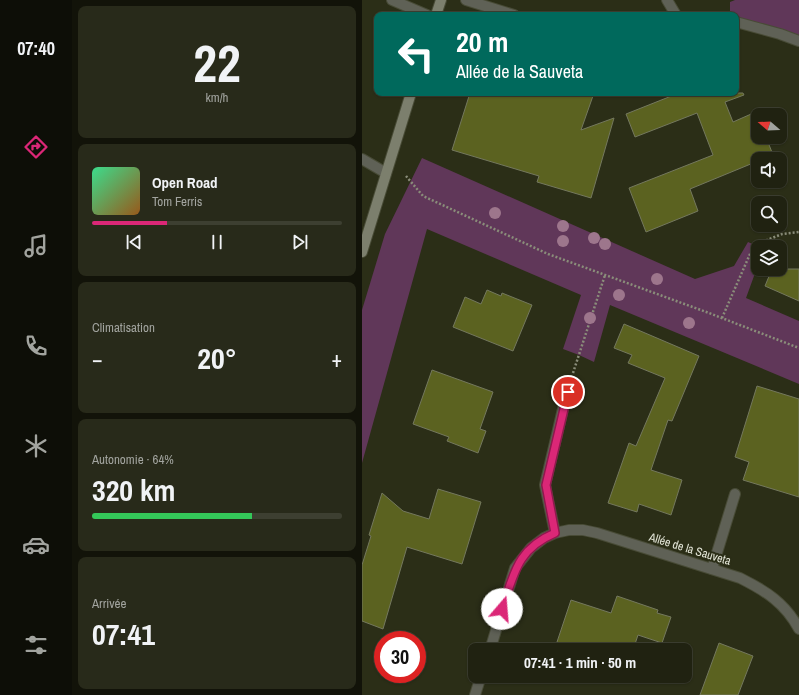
<!DOCTYPE html>
<html lang="fr">
<meta charset="utf-8">
<style>
:root{--surface:#202211;--page:#282a1a;--text:#f1f3f6;--muted:#a2a49f;--line:#3d3f31;--accent:#db2777}
body{margin:0;font-family:"Archivo Narrow",sans-serif;background:var(--page);color:var(--text);height:100vh;display:flex;flex-direction:column;font-size:15px;white-space:nowrap}
*{box-sizing:border-box;margin:0}
p{font-size:13px;color:var(--muted)}
.icon{flex:none;width:22px;height:22px;fill:none;stroke:currentColor;stroke-width:2;stroke-linecap:round;stroke-linejoin:round}
.map{position:relative;flex:1;overflow:hidden}
.panel{display:flex;flex-direction:column;gap:6px;padding:6px;background:#121309;width:290px}
.panel>*{flex:none}
.banner{position:absolute;left:12px;top:12px;width:365px;height:84px;border-radius:8px;box-shadow:0 1px 3px #0004,0 0 0 1px var(--line);background:#00695c;color:#fff;overflow:hidden}
.needle{width:26px;rotate:289deg}
.fabs{position:absolute;left:389px;top:108px;display:grid;gap:8px}
.fabs a{display:grid;place-items:center;width:36px;height:36px;border-radius:8px;background:var(--surface);box-shadow:0 1px 3px #0004,0 0 0 1px var(--line);font-size:20px}
.speed{position:absolute;left:12px;top:631px;display:flex;gap:8px;font-size:20px;font-weight:700;text-align:center}
.speed>*{display:grid;place-content:center;width:52px;height:52px;border-radius:50%;background:var(--surface);box-shadow:0 1px 3px #0004,0 0 0 1px var(--line);line-height:1}
.speed .limit{border:6px solid #d22;background:#fff;color:#111}
.pin{position:absolute;display:grid;place-items:center;width:34px;height:34px;color:#fff;margin:-17px;border:2px solid #fff;border-radius:50%;box-shadow:0 1px 4px #0007}
.me{position:absolute;width:44px;margin:-22px;rotate:18deg;stroke-linejoin:round;filter:drop-shadow(0 0 3px #0008)}
.turn{display:flex;align-items:center;gap:14px;height:84px;padding:0 16px;font-size:18px}
.turn .icon{width:52px;height:52px;stroke-width:2.5}
.turn b{display:block;font-size:28px;line-height:34px}
.big{font-size:30px;font-weight:700;line-height:1.1}
.panel .tile{flex:1;display:flex;flex-direction:column;justify-content:center;gap:6px;min-width:0;padding:0 14px;border-radius:8px;background:var(--page)}
.panel .dial{align-items:center;gap:0}
.dial b{font-size:52px;line-height:1}
.song{display:flex;align-items:center;gap:12px}
.cover{width:48px;height:48px;border-radius:6px;background:linear-gradient(135deg,hsl(150 70% 55%),hsl(30 70% 35%))}
.played{height:4px;border-radius:2px;background:linear-gradient(90deg,var(--accent) 30%,var(--line) 30%)}
.keys{display:flex;justify-content:space-around;direction:ltr}
.heat{display:flex;justify-content:space-between;align-items:center;font-size:22px;direction:ltr}
.charge{height:6px;border-radius:3px;background:linear-gradient(90deg,#34c759 64%,var(--line) 0)}
.trip{position:absolute;left:106px;top:643px;width:224px;height:40px;border-radius:8px;background:var(--surface);box-shadow:0 1px 3px #0004,0 0 0 1px var(--line);font-weight:700;line-height:40px;text-align:center}
main{display:flex;flex:1;min-height:0}
.tabs{display:flex;flex-direction:column;width:72px;justify-content:space-around;align-items:center;background:#0d0e07;color:var(--muted)}
.tabs .icon{width:28px;height:28px}
.tabs .on{color:var(--accent)}
.tabs b{font-size:18px;color:var(--text)}
.map>svg:first-child{display:block}
</style>
<main>
<nav class="tabs">
<b>07:40</b>
<svg class="icon on" aria-label="directions" viewBox="0 0 24 24"><path d="M12 3l9 9-9 9-9-9zM9 14v-3h6M13 9l2 2-2 2"/></svg>
<svg class="icon" aria-label="music" viewBox="0 0 24 24"><path d="M9 18V5l10-2v13"/><circle cx="6" cy="18" r="3"/><circle cx="16" cy="16" r="3"/></svg>
<svg class="icon" aria-label="phone" viewBox="0 0 24 24"><path d="M5 4h4l2 5-3 2q2 4 5 5l2-3 5 2v4C11 20 4 13 5 4z"/></svg>
<svg class="icon" aria-label="climate" viewBox="0 0 24 24"><path d="M12 3v18M4 7l16 10M4 17L20 7"/></svg>
<svg class="icon" aria-label="car" viewBox="0 0 24 24"><path d="M5 17H2v-5l4-1 3-4h7l3 4 3 1v5h-3M9 17h6M6 11h13"/><circle cx="7" cy="17" r="2"/><circle cx="17" cy="17" r="2"/></svg>
<svg class="icon" aria-label="filters" viewBox="0 0 24 24"><path d="M4 7h16M4 17h16"/><circle cx="9" cy="7" r="2"/><circle cx="15" cy="17" r="2"/></svg>
</nav>
<section class="panel">
<div class="tile dial"><b>22</b><p>km/h</p></div>
<div class="tile">
<div class="song"><i class="cover"></i><div><b>Open Road</b><p>Tom Ferris</p></div></div>
<div class="played"></div>
<div class="keys"><svg class="icon" aria-label="previous" viewBox="0 0 24 24"><path d="M18 5L8 12l10 7zM5 5v14"/></svg><svg class="icon" aria-label="pause" viewBox="0 0 24 24"><path d="M8 5v14M16 5v14"/></svg><svg class="icon" aria-label="next" viewBox="0 0 24 24"><path d="M6 5l10 7-10 7zM19 5v14"/></svg></div>
</div>
<div class="tile"><p>Climatisation</p>
<div class="heat"><a>−</a><b class="big">20°</b><a>+</a></div>
</div>
<div class="tile"><p>Autonomie · 64%</p><b class="big">320 km</b><div class="charge"></div></div>
<div class="tile"><p>Arrivée</p><b class="big">07:41</b></div>
</section>
<div class="map">
<svg width="437" height="695" viewBox="0 0 437 695">
<rect width="100%" height="100%" fill="#2b2e17"/>
<path fill="#603759" d="M 373,0 L 437,0 L 437,41 L 374,22 L 374,15 L 368,15 L 368,2 Z
M 60,158 L 333,279 L 372,266 L 386,242 L 397,247 L 396,265 L 384,298 L 437,321 L 437,384 L 248,305 L 232,362 L 217,355 L 201,349 L 219,295 L 65,229 L 0,463 L 0,310 L 23,234 Z"/>
<path fill="#5b6220" stroke="#74785e" d="M 108,93 L 232,93 L 219,130 L 252,118 L 229,198 L 175,182 L 177,176 L 90,150 Z
M 317,93 L 381,93 L 382,95 L 363,102 L 371,122 L 396,111 L 396,137 L 404,137 L 411,155 L 401,159 L 396,159 L 396,161 L 328,189 L 336,211 L 284,232 L 267,188 L 351,155 L 335,113 L 273,137 L 264,114 Z
M 410,269 L 437,269 L 437,301 L 403,286 Z
M 125,290 L 139,296 L 140,293 L 170,305 L 151,351 L 91,327 L 103,297 L 119,304 Z
M 262,324 L 337,356 L 310,421 L 306,420 L 289,470 L 320,480 L 309,515 L 277,504 L 275,512 L 246,503 L 267,443 L 274,446 L 303,378 L 266,363 L 270,355 L 252,348 Z
M 70,370 L 131,392 L 118,429 L 124,431 L 116,453 L 85,441 L 87,437 L 51,424 Z
M 395,386 L 437,399 L 437,497 L 381,480 L 387,462 L 373,457 Z
M 76,489 L 119,502 L 100,564 L 45,547 L 21,629 L 0,621 L 0,565 L 9,536 L 7,535 L 20,493 L 41,511 L 67,519 Z
M 255,596 L 296,610 L 295,613 L 309,617 L 300,643 L 276,635 L 271,650 L 219,650 L 195,642 L 209,600 L 249,613 Z
M 357,643 L 391,656 L 376,695 L 338,695 Z"/>
<g fill="none" stroke-linecap="round" stroke-linejoin="round">
<defs>
<path id="service" d="M 305,0 L 314,15
M 0,159 L 24,173
M 350,569 L 373,494"/>
<path id="minor" d="M 30,0 L 65,15
M 104,0 L 152,15
M 374,22 L 418,34 L 437,41
M 193,533 L 183,485 L 205,392
M 128,650 L 153,568 L 169,548 L 182,538 L 193,533 L 207,530 L 221,530 L 235,533 L 378,578 C 404,591 423,603 437,629
M 113,695 L 119,676"/>
<path id="secondary" d="M 74,15 L 79,0
M 0,252 L 49,93"/>
</defs>
<use href="#service" stroke="#484b36" stroke-width="12"/>
<use href="#minor" stroke="#484b36" stroke-width="12"/>
<use href="#secondary" stroke="#484b36" stroke-width="12"/>
<path stroke="#8a8d7a" stroke-width="2.5" stroke-dasharray="2 2" stroke-linecap="butt" d="M 44,176 L 61,196 L 186,254 L 347,313 L 437,348
M 360,318 L 388,254 L 393,245 L 420,234 L 437,232
M 211,373 L 243,275"/>
<use href="#service" stroke="#5f6156" stroke-width="10"/>
<use href="#minor" stroke="#5f6156" stroke-width="10"/>
<use href="#secondary" stroke="#7c7f6d" stroke-width="10"/>
</g>
<g fill="#9d768c">
<circle cx="133" cy="213" r="6"/>
<circle cx="201" cy="226" r="6"/>
<circle cx="232" cy="238" r="6"/>
<circle cx="201" cy="241" r="6"/>
<circle cx="243" cy="244" r="6"/>
<circle cx="295" cy="279" r="6"/>
<circle cx="257" cy="295" r="6"/>
<circle cx="228" cy="318" r="6"/>
<circle cx="327" cy="323" r="6"/>
</g>
<g fill="none" stroke-linecap="round" stroke-linejoin="round">
<defs>
<path id="route" d="M 140,609 C 152,574 155,549 193,533 L 184,485 L 206,392"/>
</defs>
<use href="#route" stroke="#8e194d" stroke-width="10"/>
<use href="#route" stroke="#db2777" stroke-width="7"/>
</g>
<g text-anchor="middle" dominant-baseline="central" stroke-width="4" stroke-linejoin="round" paint-order="stroke">
<g font-size="12" fill="#e3e5d7" stroke="#2b2e17">
<text transform="translate(328 549) rotate(17)">Allée de la Sauveta</text>
</g>
</g>
</svg>
<div class="fabs">
<a><svg class="needle" viewBox="-14 -14 28 28"><path d="M0-13l5 13h-10z" fill="#e53935"/><path d="M0 13l5-13h-10z" fill="#a2a49f"/></svg></a>
<a><svg class="icon" aria-label="sound" viewBox="0 0 24 24"><path d="M4 9h4l5-4v14l-5-4H4zM17 9q2 3 0 6"/></svg></a>
<a><svg class="icon" aria-label="search" viewBox="0 0 24 24"><circle cx="10" cy="10" r="6"/><path d="M15 15l6 6"/></svg></a>
<a><svg class="icon" aria-label="layers" viewBox="0 0 24 24"><path d="M12 4l9 5-9 5-9-5zM3 14l9 5 9-5"/></svg></a>
</div>
<div class="speed"><div class="limit">30</div></div>
<div class="pin" style="left:206px;top:392px;background:#d93025"><svg class="icon" aria-label="arrive" viewBox="0 0 24 24"><path d="M6 21V4h12l-3 4 3 4H6"/></svg></div>
<svg class="me" style="left:140px;top:609px" viewBox="-20 -20 40 40"><circle r="19" fill="#fff"/><path d="M0-13L10 11 0 6-10 11z" fill="#db2777"/></svg>
<div class="trip">07:41 · 1 min · 50 m</div>
<div class="banner">
<div class="turn"><svg class="icon" aria-label="left" viewBox="0 0 24 24"><path d="M17 20v-9H6M10 6l-5 5 5 5"/></svg><div><b>20 m</b>Allée de la Sauveta</div></div>
</div>
</div>
</main>
